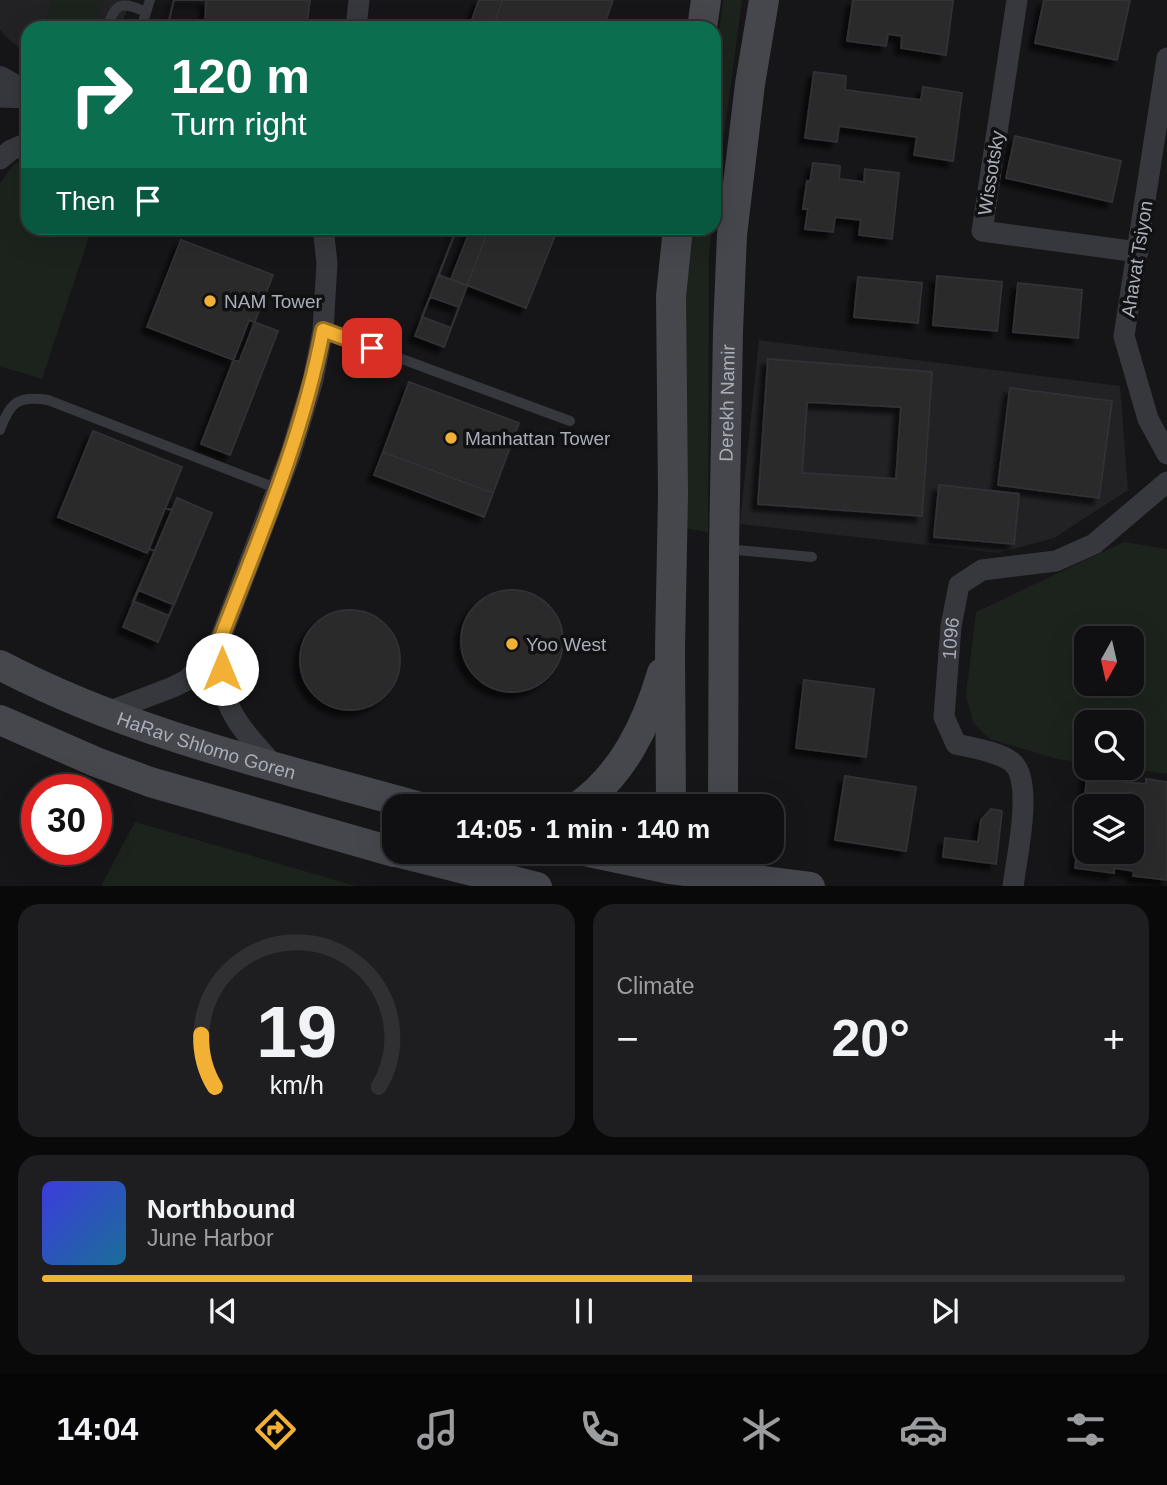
<!DOCTYPE html>
<meta charset="utf-8">
<style>
:root{--surface:#101012;--page:#1e1e20;--text:#f1f3f6;--muted:#9c9d9f;--line:#303032;--accent:#f2b134}
body{margin:0;font-family:Arial,sans-serif;background:var(--page);color:var(--text);height:100vh;display:flex;flex-direction:column;font-size:26px;white-space:nowrap}
*{box-sizing:border-box;margin:0}
p{font-size:23px;color:var(--muted)}
.icon{flex:none;width:38px;height:38px;fill:none;stroke:currentColor;stroke-width:2;stroke-linecap:round;stroke-linejoin:round}
.map{position:relative;height:886px;overflow:hidden}
.panel{display:flex;flex-direction:column;gap:18px;padding:18px;background:#09090a;flex:1}
.panel>*{flex:none}
.top-card{position:absolute;left:21px;top:21px;width:700px;height:214px;border-radius:21px;box-shadow:0 7px 28px #0002,0 0 0 2px var(--line);background:#0b6e4f;color:#fff;overflow:hidden}
.needle{width:46px;rotate:188deg}
.buttons{position:absolute;left:1074px;top:626px;display:grid;gap:14px}
.buttons a{display:grid;place-items:center;width:70px;height:70px;border-radius:14px;background:var(--surface);box-shadow:0 7px 28px #0002,0 0 0 2px var(--line);font-size:35px}
.speed{position:absolute;left:21px;top:774px;display:flex;gap:14px;font-size:35px;font-weight:700;text-align:center}
.speed>*{display:grid;place-content:center;width:91px;height:91px;border-radius:50%;background:var(--surface);box-shadow:0 7px 28px #0002,0 0 0 2px var(--line);line-height:1}
.speed .limit{border:10px solid #d22;background:#fff;color:#111}
.pin{position:absolute;display:grid;place-items:center;width:60px;height:60px;color:#fff;margin:-30px;border-radius:14px;box-shadow:0 4px 10px #0006}
.me{position:absolute;width:77px;margin:-38px;rotate:0deg;stroke-linejoin:round;filter:drop-shadow(0 0 5px #0008)}
.turn{display:flex;align-items:center;gap:24px;height:147px;padding:0 35px;font-size:32px}
.turn .icon{width:91px;height:91px;stroke-width:2.5}
.turn b{display:block;font-size:49px;line-height:60px}
.then{display:flex;align-items:center;height:66px;padding:0 35px;background:#0003;gap:14px;font-size:26px}
.big{font-size:52px;font-weight:600;line-height:1.1}
.panel .tile{flex:1;display:flex;flex-direction:column;justify-content:center;gap:10px;min-width:0;padding:0 24px;border-radius:21px;background:var(--page)}
.panel .dial{align-items:center;gap:0}
.dial svg{height:182px;overflow:visible;fill:none;stroke:var(--line);stroke-width:7;stroke-linecap:round;text-anchor:middle}
.dial text{fill:var(--text);stroke:none}
.song{display:flex;align-items:center;gap:21px}
.cover{width:84px;height:84px;border-radius:10px;background:linear-gradient(135deg,hsl(240 70% 55%),hsl(200 70% 35%))}
.played{height:7px;border-radius:4px;background:linear-gradient(90deg,var(--accent) 60%,var(--line) 60%)}
.keys{display:flex;justify-content:space-around;direction:ltr}
.heat{display:flex;justify-content:space-between;align-items:center;font-size:38px;direction:ltr}
.panel .tiles{flex:1;display:grid;gap:18px;grid-template-columns:1fr 1fr}
.tile:last-child{grid-column:span 2}
.trip{position:absolute;left:382px;top:794px;width:402px;height:70px;border-radius:21px;background:var(--surface);box-shadow:0 7px 28px #0002,0 0 0 2px var(--line);font-weight:600;line-height:70px;text-align:center}
.dock{display:flex;height:112px;justify-content:space-around;align-items:center;background:#060607;color:var(--muted)}
.dock .icon{width:49px;height:49px}
.dock .current{color:var(--accent)}
.dock b{font-size:32px;color:var(--text)}
.map>svg:first-child{display:block}
</style>
<div class="map">
<svg width="1167" height="887" viewBox="0 0 1167 887">
<defs>
<filter id="shadow"><feDropShadow dx="-6" dy="6" stdDeviation="2" flood-color="#0009"/></filter>
</defs>
<rect width="100%" height="100%" fill="#161618"/>
<path fill="#222225" d="M 0,0 L 131,0 L 120,28 L 28,28 L 28,56 L 4,35 L 0,29 Z
M 759,340 L 1120,386 L 1128,490 L 1054,538 L 998,553 L 740,524 Z"/>
<path fill="#1c231d" fill-rule="evenodd" d="M 52,0 L 104,0 L 94,28 L 42,28 Z
M 723,0 L 742,0 L 714,211 L 714,70 Z
M 28,158 L 28,228 L 92,228 L 42,379 L 0,366 L 0,184 C 7,174 15,159 28,158 Z
M 693,228 L 712,228 L 709,253 L 708,532 L 683,528 L 686,280 Z
M 1124,542 L 1167,549 L 1167,774 L 1124,768 L 1132,768 L 1132,723 L 1087,723 L 1087,763 L 1057,759 L 990,739 L 973,722 L 966,695 L 976,612 ZM 1087,639 L 1132,639 L 1132,684 L 1087,684 Z
M 135,822 L 356,886 L 101,886 Z"/>
<path fill="#29292c" stroke="#303034" stroke-width="2" fill-rule="evenodd" filter="url(#shadow)" d="M 174,0 L 310,0 L 306,28 L 167,28 Z
M 174,0 L 206,0 L 205,28 L 167,28 Z
M 479,0 L 503,0 L 492,28 L 469,28 Z
M 503,0 L 613,0 L 603,28 L 492,28 Z
M 853,0 L 953,0 L 946,55 L 901,48 L 902,36 L 888,34 L 886,46 L 847,41 Z
M 1044,0 L 1130,0 L 1117,60 L 1035,43 Z
M 814,72 L 846,76 L 845,90 L 921,100 L 923,87 L 962,93 L 953,161 L 914,155 L 917,137 L 839,126 L 837,142 L 805,138 Z
M 1015,136 L 1121,161 L 1112,202 L 1006,178 Z
M 813,163 L 840,166 L 839,179 L 864,182 L 865,169 L 899,173 L 892,239 L 859,235 L 861,220 L 835,217 L 833,232 L 805,229 L 808,209 L 803,209 L 807,181 L 810,182 Z
M 457,228 L 489,228 L 444,347 L 415,336 Z
M 457,228 L 489,228 L 467,286 L 439,275 Z
M 457,228 L 489,228 L 451,328 L 422,317 Z
M 457,228 L 489,228 L 459,307 L 430,297 Z
M 471,228 L 558,228 L 526,308 L 451,279 Z
M 181,240 L 273,275 L 239,362 L 147,327 Z
M 937,276 L 1002,282 L 997,331 L 933,325 Z
M 858,277 L 922,283 L 918,323 L 854,317 Z
M 1018,283 L 1082,290 L 1078,338 L 1013,332 Z
M 249,320 L 278,331 L 230,455 L 201,444 Z
M 768,359 L 932,372 L 922,516 L 758,504 ZM 807,402 L 901,407 L 896,479 L 802,473 Z
M 409,382 L 519,423 L 493,493 L 383,452 Z
M 1010,388 L 1112,401 L 1099,498 L 998,485 Z
M 93,431 L 182,467 L 147,553 L 58,517 Z
M 383,452 L 493,493 L 484,517 L 374,475 Z
M 939,485 L 1019,494 L 1014,544 L 934,537 Z
M 177,498 L 212,513 L 158,642 L 123,627 L 155,551 L 149,549 L 165,508 L 172,510 Z
M 177,498 L 212,513 L 169,616 L 133,601 L 155,551 L 149,549 L 165,508 L 172,510 Z
M 177,498 L 212,513 L 174,605 L 138,590 Z
M461 641a51 51 0 1 1 102 0a51 51 0 1 1-102 0Z
M300 660a50 50 0 1 1 100 0a50 50 0 1 1-100 0Z
M 804,680 L 874,689 L 866,757 L 796,748 Z
M 1088,771 L 1126,776 L 1126,782 L 1146,784 L 1146,779 L 1167,782 L 1167,880 L 1133,876 L 1134,871 L 1114,868 L 1114,873 L 1075,868 L 1080,830 L 1085,831 L 1087,819 L 1087,852 L 1132,852 L 1132,807 L 1087,807 L 1087,810 L 1083,809 Z
M 1088,771 L 1126,776 L 1126,782 L 1146,784 L 1146,779 L 1167,782 L 1167,880 L 1133,876 L 1134,871 L 1114,868 L 1114,873 L 1075,868 L 1080,830 L 1085,831 L 1087,819 L 1087,852 L 1132,852 L 1132,807 L 1087,807 L 1087,810 L 1083,809 Z
M 1088,771 L 1126,776 L 1126,782 L 1146,784 L 1146,779 L 1167,782 L 1167,880 L 1133,876 L 1134,871 L 1114,868 L 1114,873 L 1075,868 L 1080,830 L 1085,831 L 1087,819 L 1087,852 L 1132,852 L 1132,807 L 1087,807 L 1087,810 L 1083,809 Z
M 845,776 L 916,787 L 906,851 L 835,840 Z
M 991,809 L 1002,811 L 996,864 L 943,857 L 945,838 L 978,842 L 981,820 Z"/>
<g fill="none" stroke-linecap="round" stroke-linejoin="round">
<path stroke="#37383d" stroke-width="10" d="M 107,28 C 116,2 121,1 146,12
M 141,28 L 150,0
M 323,330 L 570,421
M 0,430 C 10,402 18,395 48,400 L 278,489
M 726,549 L 812,557"/>
<g stroke="#37383d" stroke-width="21">
<path d="M 1017,0 L 982,231 L 1138,252"/>
<path d="M 356,28 L 359,0"/>
<path d="M 1167,58 L 1124,336 L 1148,419 L 1167,454"/>
<path d="M 0,97 L 28,98"/>
<path d="M 0,159 L 11,150 L 28,143"/>
<path d="M 221,637 C 222,659 221,683 228,703 C 237,727 258,746 274,766"/>
<path d="M 105,713 L 173,687 L 187,680 L 201,665 L 221,637 L 291,453 L 313,380 L 323,330 L 327,263 L 323,228"/>
<path id="s1" d="M 1013,887 C 1016,860 1034,783 1013,763 C 1001,752 972,748 956,744 L 944,717 L 951,626 L 959,585 L 982,570 L 1056,561 L 1094,544 L 1167,482"/>
</g>
<path stroke="#37383d" stroke-width="26" d="M 0,79 L 28,95"/>
<g stroke="#45474d" stroke-width="30">
<path d="M 702,28 L 706,0"/>
<path id="s2" d="M 0,665 C 131,734 278,767 420,807"/>
<path d="M 0,720 L 96,762 L 150,782 L 394,852"/>
<path d="M 577,807 C 623,775 647,724 662,673"/>
<path d="M 671,807 L 670,649 L 673,495 L 671,296 L 678,228"/>
<path id="s3" d="M 723,807 L 724,549 L 728,331 L 732,235 L 750,84 L 764,0"/>
<path d="M 396,852 L 537,887"/>
<path d="M 589,852 L 670,869 L 810,887"/>
</g>
</g>
<g fill="none" stroke-linecap="round" stroke-linejoin="round">
<defs>
<path id="route" d="M 222,669 L 221,637 C 260,536 303,436 323,330 L 372,348"/>
</defs>
<use href="#route" stroke="#9d7322" stroke-width="18"/>
<use href="#route" stroke="#f2b134" stroke-width="12"/>
</g>
<g fill="#f2b134" stroke="#111113" stroke-width="2.5">
<circle cx="210" cy="301" r="7"/>
<circle cx="451" cy="438" r="7"/>
<circle cx="512" cy="644" r="7"/>
</g>
<g text-anchor="middle" dominant-baseline="central" stroke-width="7" stroke-linejoin="round" paint-order="stroke">
<g font-size="19" fill="#a8adb8" stroke="#111113">
<text transform="translate(991 173) rotate(-81)">Wissotsky</text>
<text transform="translate(1137 259) rotate(-81)">Ahavat Tsiyon</text>
<text stroke="none"><textPath href="#s3" startOffset="404">Derekh Namir</textPath></text>
<text stroke="none"><textPath href="#s1" startOffset="296">1096</textPath></text>
<text stroke="none"><textPath href="#s2" startOffset="222">HaRav Shlomo Goren</textPath></text>
</g>
<g font-size="19" fill="#a8adb8" stroke="#111113" text-anchor="start">
<text x="224" y="301">NAM Tower</text>
<text x="465" y="438">Manhattan Tower</text>
<text x="526" y="644">Yoo West</text>
</g>
</g>
</svg>
<div class="buttons">
<a><svg class="needle" viewBox="-14 -14 28 28"><path d="M0-13l5 13h-10z" fill="#e53935"/><path d="M0 13l5-13h-10z" fill="#9c9d9f"/></svg></a>
<a><svg class="icon" aria-label="search" viewBox="0 0 24 24"><circle cx="10" cy="10" r="6"/><path d="M15 15l6 6"/></svg></a>
<a><svg class="icon" aria-label="layers" viewBox="0 0 24 24"><path d="M12 4l9 5-9 5-9-5zM3 14l9 5 9-5"/></svg></a>
</div>
<div class="speed"><div class="limit">30</div></div>
<div class="pin" style="left:372px;top:348px;background:#d93025"><svg class="icon" aria-label="arrive" viewBox="0 0 24 24"><path d="M6 21V4h12l-3 4 3 4H6"/></svg></div>
<svg class="me" style="left:222px;top:669px" viewBox="-20 -20 40 40"><circle r="19" fill="#fff"/><path d="M0-13L10 11 0 6-10 11z" fill="#f2b134"/></svg>
<div class="trip">14:05 · 1 min · 140 m</div>
<div class="top-card">
<div class="turn"><svg class="icon" aria-label="right" viewBox="0 0 24 24"><path d="M7 20v-9h11M14 6l5 5-5 5"/></svg><div><b>120 m</b>Turn right</div></div>
<div class="then">Then<svg class="icon" aria-label="arrive" viewBox="0 0 24 24"><path d="M6 21V4h12l-3 4 3 4H6"/></svg></div>
</div>
</div>
<section class="panel">
<div class="tiles">
<div class="tile dial"><svg viewBox="0 0 100 80">
<path d="M14 69A42 42 0 1 1 86 69"/>
<path d="M14 69A42 42 0 0 1 8 46" stroke="#f2b134"/>
<text x="50" y="56" font-size="32" font-weight="700">19</text>
<text x="50" y="72" font-size="11">km/h</text>
</svg></div>
<div class="tile"><p>Climate</p>
<div class="heat"><a>−</a><b class="big">20°</b><a>+</a></div>
</div>
<div class="tile">
<div class="song"><i class="cover"></i><div><b>Northbound</b><p>June Harbor</p></div></div>
<div class="played"></div>
<div class="keys"><svg class="icon" aria-label="previous" viewBox="0 0 24 24"><path d="M18 5L8 12l10 7zM5 5v14"/></svg><svg class="icon" aria-label="pause" viewBox="0 0 24 24"><path d="M8 5v14M16 5v14"/></svg><svg class="icon" aria-label="next" viewBox="0 0 24 24"><path d="M6 5l10 7-10 7zM19 5v14"/></svg></div>
</div>
</div>
</section>
<nav class="dock">
<b>14:04</b>
<svg class="icon current" aria-label="directions" viewBox="0 0 24 24"><path d="M12 3l9 9-9 9-9-9zM9 14v-3h6M13 9l2 2-2 2"/></svg>
<svg class="icon" aria-label="music" viewBox="0 0 24 24"><path d="M9 18V5l10-2v13"/><circle cx="6" cy="18" r="3"/><circle cx="16" cy="16" r="3"/></svg>
<svg class="icon" aria-label="phone" viewBox="0 0 24 24"><path d="M5 4h4l2 5-3 2q2 4 5 5l2-3 5 2v4C11 20 4 13 5 4z"/></svg>
<svg class="icon" aria-label="climate" viewBox="0 0 24 24"><path d="M12 3v18M4 7l16 10M4 17L20 7"/></svg>
<svg class="icon" aria-label="car" viewBox="0 0 24 24"><path d="M5 17H2v-5l4-1 3-4h7l3 4 3 1v5h-3M9 17h6M6 11h13"/><circle cx="7" cy="17" r="2"/><circle cx="17" cy="17" r="2"/></svg>
<svg class="icon" aria-label="filters" viewBox="0 0 24 24"><path d="M4 7h16M4 17h16"/><circle cx="9" cy="7" r="2"/><circle cx="15" cy="17" r="2"/></svg>
</nav>
